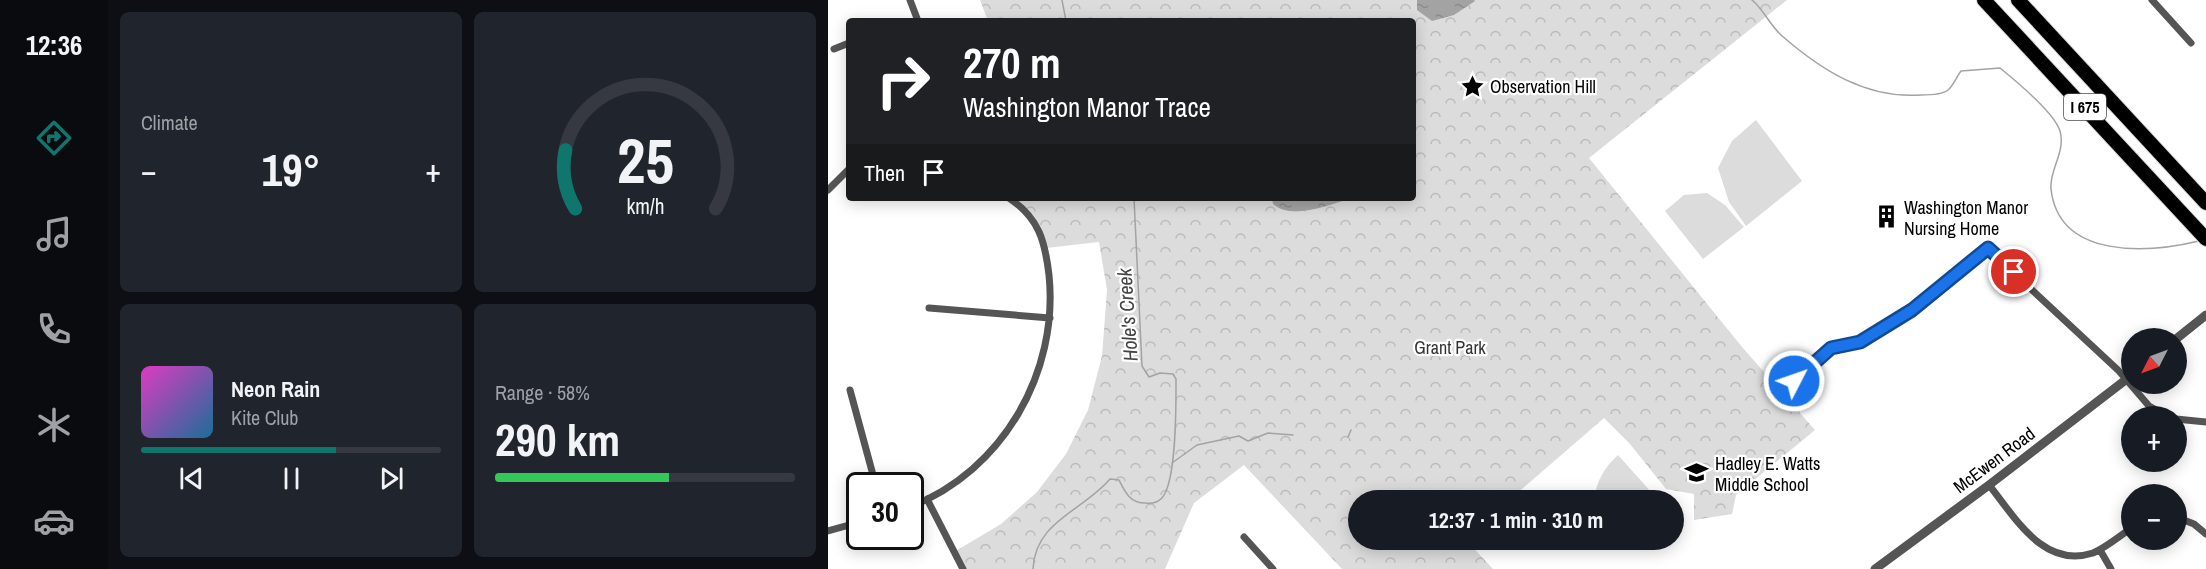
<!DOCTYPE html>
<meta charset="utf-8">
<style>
:root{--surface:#171b24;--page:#20242c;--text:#f1f3f6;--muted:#9ea1a6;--line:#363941;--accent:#0f766e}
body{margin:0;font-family:"Archivo Narrow",sans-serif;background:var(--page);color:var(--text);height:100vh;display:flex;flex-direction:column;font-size:22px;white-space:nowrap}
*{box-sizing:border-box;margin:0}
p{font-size:20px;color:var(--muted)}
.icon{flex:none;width:33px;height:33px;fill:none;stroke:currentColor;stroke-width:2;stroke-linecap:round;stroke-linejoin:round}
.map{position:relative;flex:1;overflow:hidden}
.sheet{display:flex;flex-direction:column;gap:12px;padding:12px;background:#0d0f14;width:720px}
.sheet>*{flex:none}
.banner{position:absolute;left:18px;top:18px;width:570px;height:183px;border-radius:6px;box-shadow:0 3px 15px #0003;background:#202124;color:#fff;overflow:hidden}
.needle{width:39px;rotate:228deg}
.controls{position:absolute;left:1293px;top:328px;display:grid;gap:12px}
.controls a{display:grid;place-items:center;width:66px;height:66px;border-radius:50%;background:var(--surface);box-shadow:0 3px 15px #0003;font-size:30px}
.speed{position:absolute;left:18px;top:472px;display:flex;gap:12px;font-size:30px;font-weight:700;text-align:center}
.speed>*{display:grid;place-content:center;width:78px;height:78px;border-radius:50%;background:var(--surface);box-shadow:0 3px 15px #0003;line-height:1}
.speed .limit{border:3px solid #111;border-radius:9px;background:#fff;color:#111}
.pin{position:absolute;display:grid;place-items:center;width:51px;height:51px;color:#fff;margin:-26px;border:3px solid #fff;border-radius:50%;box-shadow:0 2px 6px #0007}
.me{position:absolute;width:66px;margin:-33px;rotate:49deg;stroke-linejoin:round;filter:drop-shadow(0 0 4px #0008)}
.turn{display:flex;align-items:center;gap:21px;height:126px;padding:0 18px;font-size:27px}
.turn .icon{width:78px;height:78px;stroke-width:2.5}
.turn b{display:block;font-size:42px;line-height:51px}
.then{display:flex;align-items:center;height:57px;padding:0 18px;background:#0003;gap:12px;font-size:22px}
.big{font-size:45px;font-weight:800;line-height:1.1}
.sheet .card{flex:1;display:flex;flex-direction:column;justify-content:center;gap:9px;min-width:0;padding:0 21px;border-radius:9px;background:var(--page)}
.sheet .dial{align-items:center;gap:0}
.dial svg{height:156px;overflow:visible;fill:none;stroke:var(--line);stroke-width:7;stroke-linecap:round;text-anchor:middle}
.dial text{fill:var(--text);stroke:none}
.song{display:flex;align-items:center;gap:18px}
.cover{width:72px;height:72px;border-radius:9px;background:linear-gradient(135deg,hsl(310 70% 55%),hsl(200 70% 35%))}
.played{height:6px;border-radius:3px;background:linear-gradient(90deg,var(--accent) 65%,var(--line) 65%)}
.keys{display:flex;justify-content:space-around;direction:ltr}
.heat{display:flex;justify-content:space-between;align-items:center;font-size:33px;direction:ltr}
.charge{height:9px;border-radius:4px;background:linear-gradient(90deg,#34c759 58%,var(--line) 0)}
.sheet .tiles{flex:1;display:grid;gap:12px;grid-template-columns:repeat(2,1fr)}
.trip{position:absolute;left:520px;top:490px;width:336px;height:60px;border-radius:30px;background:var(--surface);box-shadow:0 3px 15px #0003;font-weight:800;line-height:60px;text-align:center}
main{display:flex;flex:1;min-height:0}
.tabs{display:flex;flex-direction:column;width:108px;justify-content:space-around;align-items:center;background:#090b0e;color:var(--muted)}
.tabs .icon{width:42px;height:42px}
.tabs .selected{color:var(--accent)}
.tabs b{font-size:27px;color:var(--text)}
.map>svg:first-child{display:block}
</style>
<main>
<nav class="tabs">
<b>12:36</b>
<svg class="icon selected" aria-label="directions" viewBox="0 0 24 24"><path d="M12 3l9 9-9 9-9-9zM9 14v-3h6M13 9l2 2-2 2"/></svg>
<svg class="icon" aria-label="music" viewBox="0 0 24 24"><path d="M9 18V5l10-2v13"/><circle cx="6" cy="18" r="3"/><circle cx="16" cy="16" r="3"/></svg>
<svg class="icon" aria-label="phone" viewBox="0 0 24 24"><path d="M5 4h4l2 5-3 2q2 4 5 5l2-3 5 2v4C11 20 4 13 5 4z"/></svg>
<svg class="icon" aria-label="climate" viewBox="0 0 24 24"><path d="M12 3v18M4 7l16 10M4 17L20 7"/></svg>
<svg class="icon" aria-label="car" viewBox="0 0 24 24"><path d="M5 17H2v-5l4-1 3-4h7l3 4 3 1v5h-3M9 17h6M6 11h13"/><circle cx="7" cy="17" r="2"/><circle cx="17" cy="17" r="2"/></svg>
</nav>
<section class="sheet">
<div class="tiles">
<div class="card"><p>Climate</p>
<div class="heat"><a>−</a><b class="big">19°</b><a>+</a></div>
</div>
<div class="card dial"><svg viewBox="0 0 100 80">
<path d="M14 69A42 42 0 1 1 86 69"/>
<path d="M14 69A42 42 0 0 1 9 39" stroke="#0f766e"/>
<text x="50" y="56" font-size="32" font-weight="700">25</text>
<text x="50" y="72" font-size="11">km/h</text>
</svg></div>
<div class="card">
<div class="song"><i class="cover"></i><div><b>Neon Rain</b><p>Kite Club</p></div></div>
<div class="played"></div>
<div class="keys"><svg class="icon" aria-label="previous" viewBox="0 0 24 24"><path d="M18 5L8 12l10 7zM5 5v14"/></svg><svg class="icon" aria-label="pause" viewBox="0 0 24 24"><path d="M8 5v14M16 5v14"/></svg><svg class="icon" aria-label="next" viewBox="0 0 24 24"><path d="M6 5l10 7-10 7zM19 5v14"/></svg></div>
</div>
<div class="card"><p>Range · 58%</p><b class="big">290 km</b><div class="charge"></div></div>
</div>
</section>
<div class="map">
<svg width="1378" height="569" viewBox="0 0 1378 569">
<defs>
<pattern id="forest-crowns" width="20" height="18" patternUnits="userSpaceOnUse" patternTransform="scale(1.5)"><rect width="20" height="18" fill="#dcdcdc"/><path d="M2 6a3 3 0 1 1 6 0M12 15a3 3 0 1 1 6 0" fill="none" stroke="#bbb"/></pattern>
<pattern id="water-ripples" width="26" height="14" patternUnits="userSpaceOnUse" patternTransform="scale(1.5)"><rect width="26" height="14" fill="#a3a3a3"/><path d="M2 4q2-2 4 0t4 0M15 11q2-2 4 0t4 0" fill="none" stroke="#8b8b8b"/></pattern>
</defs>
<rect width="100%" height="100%" fill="#fff"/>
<path fill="url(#forest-crowns)" d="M 152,0 L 959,0 L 761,158 L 914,347 L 987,430 L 908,495 L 904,514 L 866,520 L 866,494 L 838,489 L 802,444 L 776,418 L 680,501 L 531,501 L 531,540 L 638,540 L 665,569 L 514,569 L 416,465 L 366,503 L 337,569 L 135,569 L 126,552 L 173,524 L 209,492 L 238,454 L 260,410 L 274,356 L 279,290 L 271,242 L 218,248 L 212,230 L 181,198 L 585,198 L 585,21 L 160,21 Z"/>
<path fill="#dcdcdc" d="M 928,120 L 974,181 L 918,226 L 901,202 L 890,168 L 904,141 Z
M 879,193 L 897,205 L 916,227 L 875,259 L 837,211 L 856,195 Z
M 790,455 L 824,493 L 823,501 L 766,501 C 768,481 776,468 790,455 Z"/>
<path fill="url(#water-ripples)" d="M 589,0 L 646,0 L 647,1 L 626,15 L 604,21 L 589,10 Z
M 444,198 L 525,198 C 502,204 465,221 445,204 Z"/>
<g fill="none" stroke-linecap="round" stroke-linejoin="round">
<path stroke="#a3a3a3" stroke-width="1.5" d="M 234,0 L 238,21
M 924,0 C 936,10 941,24 953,35 C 993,70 1038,99 1093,95 C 1101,95 1114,95 1120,90 C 1125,86 1129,76 1133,71 L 1172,68 C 1188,81 1226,112 1232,131 C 1238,152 1221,170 1223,189 C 1231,260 1321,253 1371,241
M 520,437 L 523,430
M 344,463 L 369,445 L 411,436 L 420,441 L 440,433 L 465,435
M 205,569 C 207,521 255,511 282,479 L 291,480 C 297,492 302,503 317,503 C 323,504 329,503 334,498 C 349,481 348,403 348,379 L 345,374 L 332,373 L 321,377 L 314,366 L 306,198"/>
<defs>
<path id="motorway" d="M 1156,0 L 1378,239
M 1190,0 L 1378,203"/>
</defs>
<use href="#motorway" stroke="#dbdbdb" stroke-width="16"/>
<path stroke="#555" stroke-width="7" d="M 82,0 L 90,21
M 1324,0 L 1363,43
M 6,49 L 21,43
M 0,190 L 21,169
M 101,308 L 222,318
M 960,385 L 1003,348 L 1032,342 L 1084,310 L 1159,248 L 1291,371 L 1321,406 L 1341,417
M 22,390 L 48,486
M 1348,419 L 1378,422
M 1161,485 C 1187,517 1215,569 1265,553 C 1279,547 1291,536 1304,528
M 99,499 L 135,569
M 82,507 C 175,471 231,372 221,275 C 217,241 211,218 181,198
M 1348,517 L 1366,524 L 1378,534
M 0,531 L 32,522
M 416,537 L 445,569
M 1272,550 L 1283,569"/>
<path stroke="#555" stroke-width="9" d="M 1348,339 L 1378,315
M 1047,569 L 1161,485 L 1304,375"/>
<use href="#motorway" stroke="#000" stroke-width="14"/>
</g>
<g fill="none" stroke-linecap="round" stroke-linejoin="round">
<defs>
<path id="route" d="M 966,381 L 1003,348 L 1032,342 L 1084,310 L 1160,248 L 1186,272"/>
</defs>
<use href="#route" stroke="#114b97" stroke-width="15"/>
<use href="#route" stroke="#1a73e8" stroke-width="10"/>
</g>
<defs>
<symbol id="sight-bare" viewBox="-9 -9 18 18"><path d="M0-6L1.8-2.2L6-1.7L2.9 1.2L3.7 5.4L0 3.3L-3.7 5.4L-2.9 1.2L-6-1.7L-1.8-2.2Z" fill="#000" stroke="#fff" stroke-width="2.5" paint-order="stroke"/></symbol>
<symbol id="building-bare" viewBox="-9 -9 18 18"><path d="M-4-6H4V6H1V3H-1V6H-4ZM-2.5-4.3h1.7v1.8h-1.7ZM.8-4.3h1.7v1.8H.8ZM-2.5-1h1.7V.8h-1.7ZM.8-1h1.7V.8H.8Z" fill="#000" stroke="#fff" stroke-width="2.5" paint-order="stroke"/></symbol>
<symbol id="school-bare" viewBox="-9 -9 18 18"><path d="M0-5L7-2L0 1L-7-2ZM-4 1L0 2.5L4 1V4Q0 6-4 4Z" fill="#000" stroke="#fff" stroke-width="2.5" paint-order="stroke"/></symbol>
</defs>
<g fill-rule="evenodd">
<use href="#sight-bare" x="628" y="70" width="33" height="33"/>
<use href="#building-bare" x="1042" y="200" width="33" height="33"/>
<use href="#school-bare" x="852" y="456" width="33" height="33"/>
</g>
<g text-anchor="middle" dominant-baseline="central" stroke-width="4.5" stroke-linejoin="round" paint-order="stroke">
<rect fill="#fff" stroke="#4c4c4c" stroke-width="1.5" x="1236" y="94" width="42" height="26" rx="4.5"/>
<g font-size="16" font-weight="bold" fill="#000">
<text x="1257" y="107">I 675</text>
</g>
<g font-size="18" fill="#000" stroke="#fff" text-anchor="start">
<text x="662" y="86">Observation Hill</text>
<text x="1076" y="207">Washington Manor<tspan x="1076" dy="21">Nursing Home</tspan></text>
<text x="887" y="463">Hadley E. Watts<tspan x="887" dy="21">Middle School</tspan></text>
</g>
<g font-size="18" fill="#333" stroke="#fff">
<text x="622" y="347">Grant Park</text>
</g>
<g font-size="18" fill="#000" stroke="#fff">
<text transform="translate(1166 460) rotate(-37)">McEwen Road</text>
</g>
<g font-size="20" font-style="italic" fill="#444" stroke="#fff">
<text transform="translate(299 315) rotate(-94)">Hole's Creek</text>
</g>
</g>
</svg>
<div class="controls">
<a><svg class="needle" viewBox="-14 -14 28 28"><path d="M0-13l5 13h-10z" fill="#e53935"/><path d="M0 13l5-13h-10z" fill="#9ea1a6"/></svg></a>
<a>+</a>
<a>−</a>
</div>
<div class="speed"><div class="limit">30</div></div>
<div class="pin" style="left:1186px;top:272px;background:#d93025"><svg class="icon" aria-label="arrive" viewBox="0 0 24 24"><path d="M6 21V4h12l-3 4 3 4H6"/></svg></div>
<svg class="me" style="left:966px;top:381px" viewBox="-20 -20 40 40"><circle r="17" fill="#1a73e8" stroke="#fff" stroke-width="3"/><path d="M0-11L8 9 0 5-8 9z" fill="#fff"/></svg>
<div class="trip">12:37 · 1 min · 310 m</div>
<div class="banner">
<div class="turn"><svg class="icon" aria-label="right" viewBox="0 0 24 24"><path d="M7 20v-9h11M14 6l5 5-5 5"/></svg><div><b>270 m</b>Washington Manor Trace</div></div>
<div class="then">Then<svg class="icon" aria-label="arrive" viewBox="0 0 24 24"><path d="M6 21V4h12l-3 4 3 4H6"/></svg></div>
</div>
</div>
</main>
